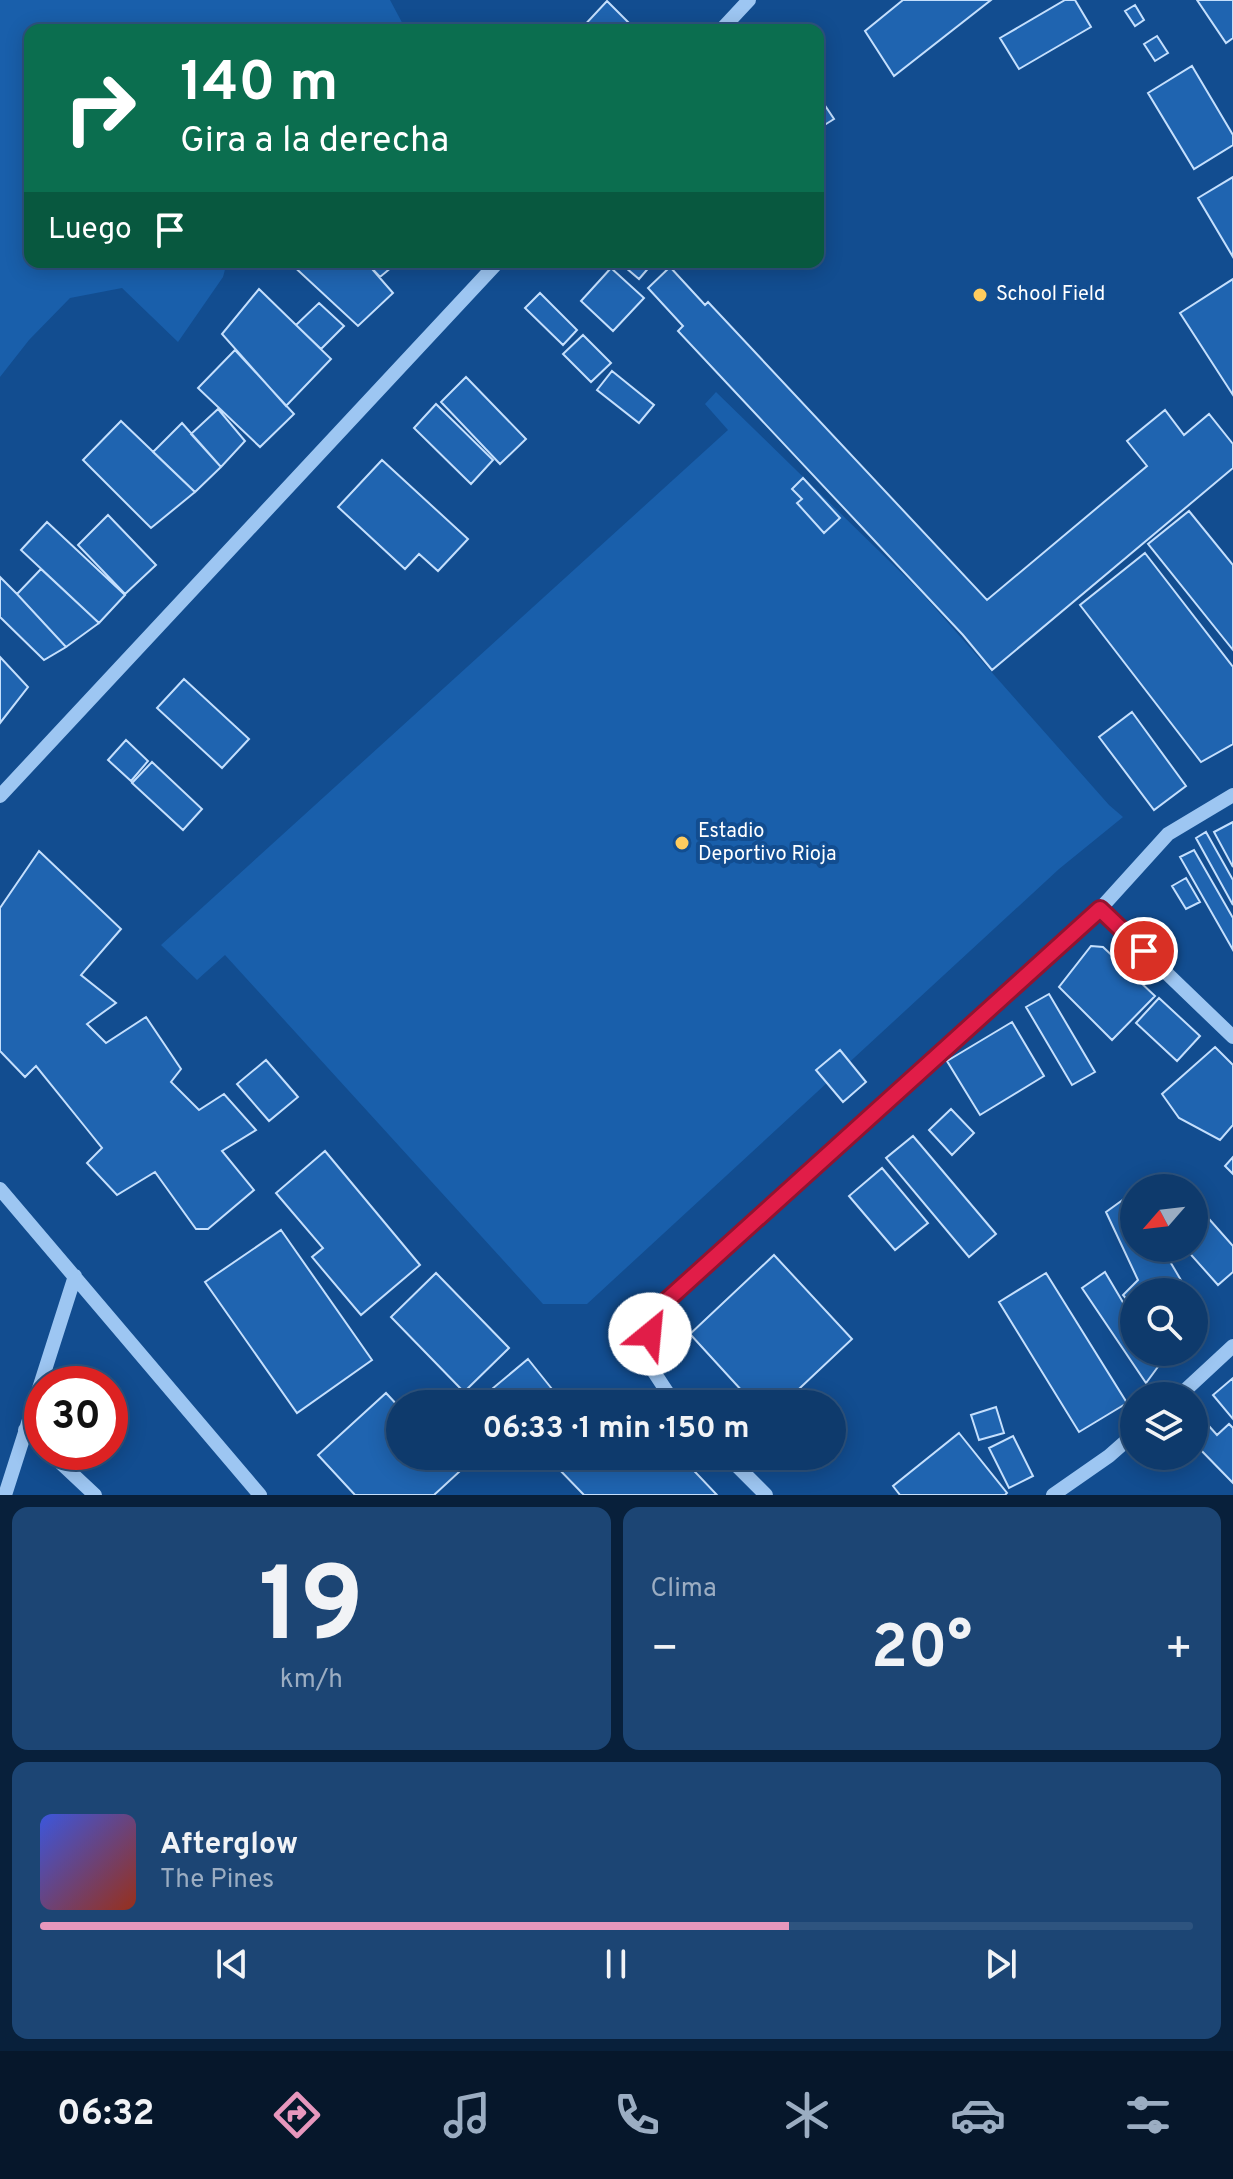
<!DOCTYPE html>
<html lang="es">
<meta charset="utf-8">
<style>
:root{--surface:#0e3a6c;--page:#1c4574;--text:#f1f3f6;--muted:#9badc2;--line:#2e547f;--accent:#e797bd}
body{margin:0;font-family:Overpass,sans-serif;background:var(--page);color:var(--text);height:100vh;display:flex;flex-direction:column;font-size:30px;white-space:nowrap}
*{box-sizing:border-box;margin:0}
p{font-size:26px;color:var(--muted)}
.icon{flex:none;width:44px;height:44px;fill:none;stroke:currentColor;stroke-width:2;stroke-linecap:round;stroke-linejoin:round}
.map{position:relative;height:1495px;overflow:hidden}
.side{display:flex;flex-direction:column;gap:12px;padding:12px;background:#08203b;flex:1}
.side>*{flex:none}
.banner{position:absolute;left:24px;top:24px;width:800px;height:244px;border-radius:16px;box-shadow:0 4px 20px #0003,0 0 0 2px var(--line);background:#0b6e4f;color:#fff;overflow:hidden}
.needle{width:52px;rotate:242deg}
.controls{position:absolute;left:1120px;top:1174px;display:grid;gap:16px}
.controls a{display:grid;place-items:center;width:88px;height:88px;border-radius:50%;background:var(--surface);box-shadow:0 4px 20px #0003,0 0 0 2px var(--line);font-size:40px}
.speed{position:absolute;left:24px;top:1366px;display:flex;gap:16px;font-size:40px;font-weight:700;text-align:center}
.speed>*{display:grid;place-content:center;width:104px;height:104px;border-radius:50%;background:var(--surface);box-shadow:0 4px 20px #0003,0 0 0 2px var(--line);line-height:1}
.speed .limit{border:12px solid #d22;background:#fff;color:#111}
.pin{position:absolute;display:grid;place-items:center;width:68px;height:68px;color:#fff;margin:-34px;border:4px solid #fff;border-radius:50%;box-shadow:0 2px 8px #0007}
.me{position:absolute;width:88px;margin:-44px;rotate:28deg;stroke-linejoin:round;filter:drop-shadow(0 0 6px #0008)}
.turn{display:flex;align-items:center;gap:28px;height:168px;padding:0 24px;font-size:36px}
.turn .icon{width:104px;height:104px;stroke-width:2.5}
.turn b{display:block;font-size:56px;line-height:68px}
.then{display:flex;align-items:center;height:76px;padding:0 24px;background:#0003;gap:16px;font-size:30px}
.big{font-size:60px;font-weight:700;line-height:1.1}
.side .widget{flex:1;display:flex;flex-direction:column;justify-content:center;gap:12px;min-width:0;padding:0 28px;border-radius:16px;background:var(--page)}
.side .dial{align-items:center;gap:0}
.dial b{font-size:104px;line-height:1}
.song{display:flex;align-items:center;gap:24px}
.cover{width:96px;height:96px;border-radius:12px;background:linear-gradient(135deg,hsl(230 70% 55%),hsl(10 70% 35%))}
.played{height:8px;border-radius:4px;background:linear-gradient(90deg,var(--accent) 65%,var(--line) 65%)}
.keys{display:flex;justify-content:space-around;direction:ltr}
.heat{display:flex;justify-content:space-between;align-items:center;font-size:44px;direction:ltr}
.side .tiles{flex:1;display:grid;gap:12px;grid-template-columns:1fr 1fr}
.widget:last-child{grid-column:span 2}
.trip{position:absolute;left:386px;top:1390px;width:460px;height:80px;border-radius:40px;background:var(--surface);box-shadow:0 4px 20px #0003,0 0 0 2px var(--line);font-weight:700;line-height:80px;text-align:center}
.menu{display:flex;height:128px;justify-content:space-around;align-items:center;background:#06172b;color:var(--muted)}
.menu .icon{width:56px;height:56px}
.menu .active{color:var(--accent)}
.menu b{font-size:36px;color:var(--text)}
.map>svg:first-child{display:block}
</style>
<div class="map">
<svg width="1233" height="1495" viewBox="0 0 1233 1495">
<rect width="100%" height="100%" fill="#124d90"/>
<path fill="#195fab" d="M 0,0 L 390,0 L 406,30 L 30,30 L 30,262 L 227,262 L 223,277 L 178,342 L 122,288 L 70,298 L 29,340 L 0,377 Z
M 716,392 L 919,590 L 1109,805 L 1123,817 L 1059,869 L 587,1304 L 543,1304 L 225,955 L 197,980 L 161,945 L 728,430 L 705,404 Z"/>
<path fill="#1f64b0" stroke="#c4dffd" stroke-width="2" d="M 903,0 L 991,0 L 894,76 L 865,31 Z
M 1065,0 L 1075,0 L 1091,27 L 1019,69 L 1000,38 Z
M 1197,0 L 1233,0 L 1233,38 L 1226,43 Z
M 607,1 L 636,30 L 580,30 Z
M 1135,5 L 1144,20 L 1135,26 L 1125,11 Z
M 1157,36 L 1168,53 L 1155,61 L 1144,44 Z
M 1192,66 L 1233,135 L 1233,145 L 1194,169 L 1148,93 Z
M 818,95 L 834,119 L 818,129 Z
M 1233,177 L 1233,257 L 1198,198 Z
M 289,262 L 366,262 L 393,293 L 358,326 Z
M 366,262 L 398,262 L 380,277 Z
M 619,262 L 650,262 L 652,264 L 639,279 Z
M 670,267 L 705,305 L 708,302 L 987,600 L 1147,466 L 1127,441 L 1165,410 L 1184,435 L 1209,414 L 1233,444 L 1233,468 L 992,670 L 963,635 L 678,331 L 683,326 L 648,288 Z
M 611,268 L 644,298 L 613,331 L 581,301 Z
M 1233,279 L 1233,395 L 1180,313 Z
M 259,289 L 331,359 L 286,406 L 222,334 Z
M 540,293 L 577,330 L 563,345 L 525,308 Z
M 319,303 L 344,326 L 321,349 L 296,325 Z
M 583,335 L 611,363 L 591,382 L 563,354 Z
M 235,350 L 294,414 L 260,447 L 198,388 Z
M 612,371 L 654,405 L 639,423 L 597,390 Z
M 466,377 L 526,439 L 500,464 L 441,402 Z
M 436,404 L 493,460 L 471,484 L 414,428 Z
M 218,409 L 245,441 L 221,467 L 191,434 Z
M 121,421 L 195,492 L 151,528 L 83,460 Z
M 182,423 L 221,467 L 195,492 L 153,452 Z
M 382,460 L 468,539 L 438,571 L 419,554 L 405,569 L 338,507 Z
M 803,478 L 840,518 L 824,533 L 797,503 L 802,499 L 792,489 Z
M 1189,511 L 1233,565 L 1233,650 L 1148,544 Z
M 108,515 L 156,565 L 125,594 L 78,545 Z
M 47,522 L 125,595 L 99,623 L 21,550 Z
M 1145,553 L 1233,667 L 1233,744 L 1201,762 L 1080,605 Z
M 41,569 L 99,623 L 66,647 L 17,594 Z
M 0,577 L 17,594 L 66,647 L 44,660 L 0,617 Z
M 0,657 L 28,687 L 0,723 Z
M 184,679 L 249,739 L 222,768 L 157,708 Z
M 1132,712 L 1186,786 L 1154,810 L 1099,737 Z
M 126,740 L 148,761 L 131,781 L 108,760 Z
M 152,762 L 202,809 L 183,830 L 132,783 Z
M 1233,822 L 1233,867 L 1214,832 Z
M 1206,832 L 1233,880 L 1233,905 L 1196,838 Z
M 1194,850 L 1233,918 L 1233,950 L 1180,857 Z
M 39,851 L 121,929 L 81,975 L 116,1003 L 87,1024 L 106,1043 L 146,1017 L 181,1069 L 171,1082 L 199,1110 L 224,1094 L 256,1130 L 222,1151 L 254,1190 L 208,1229 L 196,1229 L 155,1172 L 117,1195 L 87,1163 L 102,1148 L 86,1128 L 36,1066 L 25,1077 L 0,1051 L 0,908 Z
M 1186,878 L 1200,902 L 1186,909 L 1172,886 Z
M 1091,946 L 1103,947 L 1155,996 L 1112,1040 L 1059,987 Z
M 1049,994 L 1095,1072 L 1072,1085 L 1026,1007 Z
M 1159,998 L 1200,1036 L 1177,1061 L 1136,1023 Z
M 1012,1022 L 1044,1076 L 980,1115 L 947,1061 Z
M 1215,1047 L 1233,1065 L 1233,1125 L 1220,1140 L 1179,1118 L 1162,1094 Z
M 840,1050 L 866,1082 L 843,1102 L 816,1070 Z
M 266,1060 L 298,1097 L 269,1121 L 237,1084 Z
M 951,1109 L 974,1133 L 952,1155 L 929,1130 Z
M 913,1136 L 996,1234 L 969,1257 L 886,1158 Z
M 325,1151 L 420,1265 L 361,1315 L 312,1257 L 323,1248 L 276,1193 Z
M 1233,1157 L 1233,1174 L 1225,1166 Z
M 882,1168 L 928,1223 L 895,1250 L 849,1196 Z
M 1131,1194 L 1134,1199 L 1134,1248 L 1162,1248 L 1188,1292 L 1134,1292 L 1134,1308 L 1123,1295 L 1138,1280 L 1106,1212 Z
M 1194,1202 L 1233,1246 L 1233,1272 L 1218,1285 L 1185,1248 L 1194,1248 Z
M 281,1230 L 372,1360 L 297,1413 L 205,1282 Z
M 774,1255 L 852,1339 L 783,1404 L 754,1404 L 690,1334 Z
M 1105,1272 L 1134,1321 L 1134,1352 L 1153,1352 L 1160,1364 L 1146,1383 L 1082,1288 Z
M 436,1273 L 509,1348 L 464,1392 L 391,1317 Z
M 1046,1273 L 1127,1403 L 1079,1432 L 999,1302 Z
M 1194,1303 L 1207,1326 L 1194,1337 Z
M 528,1359 L 556,1394 L 544,1404 L 474,1404 Z
M 1233,1378 L 1233,1419 L 1213,1395 Z
M 386,1393 L 400,1408 L 400,1456 L 444,1456 L 459,1472 L 434,1495 L 355,1495 L 318,1455 Z
M 996,1407 L 1004,1433 L 979,1440 L 971,1415 Z
M 1200,1416 L 1217,1435 L 1229,1424 L 1233,1428 L 1233,1483 L 1194,1443 L 1194,1422 Z
M 959,1433 L 1007,1493 L 1005,1495 L 900,1495 L 893,1486 Z
M 1013,1436 L 1033,1476 L 1009,1488 L 989,1448 Z
M 562,1456 L 680,1456 L 717,1495 L 584,1495 L 554,1464 Z"/>
<g fill="none" stroke-linecap="round" stroke-linejoin="round">
<path stroke="#9dc6f2" stroke-width="14" d="M 721,30 L 749,0
M 0,796 L 498,262
M 1100,909 L 1233,1037
M 0,1189 L 260,1495
M 1179,1396 L 1233,1346
M 675,1404 L 652,1369 L 650,1334 L 664,1303 L 1100,909 L 1168,834 L 1233,795
M 25,1430 L 42,1445
M 49,1452 L 95,1495
M 727,1456 L 766,1495
M 5,1495 L 75,1276
M 1053,1495 L 1109,1456 L 1134,1434"/>
</g>
<g fill="none" stroke-linecap="round" stroke-linejoin="round">
<defs>
<path id="route" d="M 650,1334 L 664,1303 L 1100,909 L 1144,951"/>
</defs>
<use href="#route" stroke="#92132f" stroke-width="20"/>
<use href="#route" stroke="#e11d48" stroke-width="14"/>
</g>
<g fill="#ffcc5e" stroke="#124d90" stroke-width="3">
<circle cx="980" cy="295" r="8"/>
<circle cx="682" cy="843" r="8"/>
</g>
<g text-anchor="middle" dominant-baseline="central" stroke-width="8" stroke-linejoin="round" paint-order="stroke">
<g font-size="20" fill="#fff" stroke="#124d90" text-anchor="start">
<text x="996" y="295">School Field</text>
<text x="698" y="832">Estadio<tspan x="698" dy="23">Deportivo Rioja</tspan></text>
</g>
</g>
</svg>
<div class="controls">
<a><svg class="needle" viewBox="-14 -14 28 28"><path d="M0-13l5 13h-10z" fill="#e53935"/><path d="M0 13l5-13h-10z" fill="#9badc2"/></svg></a>
<a><svg class="icon" aria-label="search" viewBox="0 0 24 24"><circle cx="10" cy="10" r="6"/><path d="M15 15l6 6"/></svg></a>
<a><svg class="icon" aria-label="layers" viewBox="0 0 24 24"><path d="M12 4l9 5-9 5-9-5zM3 14l9 5 9-5"/></svg></a>
</div>
<div class="speed"><div class="limit">30</div></div>
<div class="pin" style="left:1144px;top:951px;background:#d93025"><svg class="icon" aria-label="arrive" viewBox="0 0 24 24"><path d="M6 21V4h12l-3 4 3 4H6"/></svg></div>
<svg class="me" style="left:650px;top:1334px" viewBox="-20 -20 40 40"><circle r="19" fill="#fff"/><path d="M0-13L10 11 0 6-10 11z" fill="#e11d48"/></svg>
<div class="trip">06:33 · 1 min · 150 m</div>
<div class="banner">
<div class="turn"><svg class="icon" aria-label="right" viewBox="0 0 24 24"><path d="M7 20v-9h11M14 6l5 5-5 5"/></svg><div><b>140 m</b>Gira a la derecha</div></div>
<div class="then">Luego<svg class="icon" aria-label="arrive" viewBox="0 0 24 24"><path d="M6 21V4h12l-3 4 3 4H6"/></svg></div>
</div>
</div>
<section class="side">
<div class="tiles">
<div class="widget dial"><b>19</b><p>km/h</p></div>
<div class="widget"><p>Clima</p>
<div class="heat"><a>−</a><b class="big">20°</b><a>+</a></div>
</div>
<div class="widget">
<div class="song"><i class="cover"></i><div><b>Afterglow</b><p>The Pines</p></div></div>
<div class="played"></div>
<div class="keys"><svg class="icon" aria-label="previous" viewBox="0 0 24 24"><path d="M18 5L8 12l10 7zM5 5v14"/></svg><svg class="icon" aria-label="pause" viewBox="0 0 24 24"><path d="M8 5v14M16 5v14"/></svg><svg class="icon" aria-label="next" viewBox="0 0 24 24"><path d="M6 5l10 7-10 7zM19 5v14"/></svg></div>
</div>
</div>
</section>
<nav class="menu">
<b>06:32</b>
<svg class="icon active" aria-label="directions" viewBox="0 0 24 24"><path d="M12 3l9 9-9 9-9-9zM9 14v-3h6M13 9l2 2-2 2"/></svg>
<svg class="icon" aria-label="music" viewBox="0 0 24 24"><path d="M9 18V5l10-2v13"/><circle cx="6" cy="18" r="3"/><circle cx="16" cy="16" r="3"/></svg>
<svg class="icon" aria-label="phone" viewBox="0 0 24 24"><path d="M5 4h4l2 5-3 2q2 4 5 5l2-3 5 2v4C11 20 4 13 5 4z"/></svg>
<svg class="icon" aria-label="climate" viewBox="0 0 24 24"><path d="M12 3v18M4 7l16 10M4 17L20 7"/></svg>
<svg class="icon" aria-label="car" viewBox="0 0 24 24"><path d="M5 17H2v-5l4-1 3-4h7l3 4 3 1v5h-3M9 17h6M6 11h13"/><circle cx="7" cy="17" r="2"/><circle cx="17" cy="17" r="2"/></svg>
<svg class="icon" aria-label="filters" viewBox="0 0 24 24"><path d="M4 7h16M4 17h16"/><circle cx="9" cy="7" r="2"/><circle cx="15" cy="17" r="2"/></svg>
</nav>
